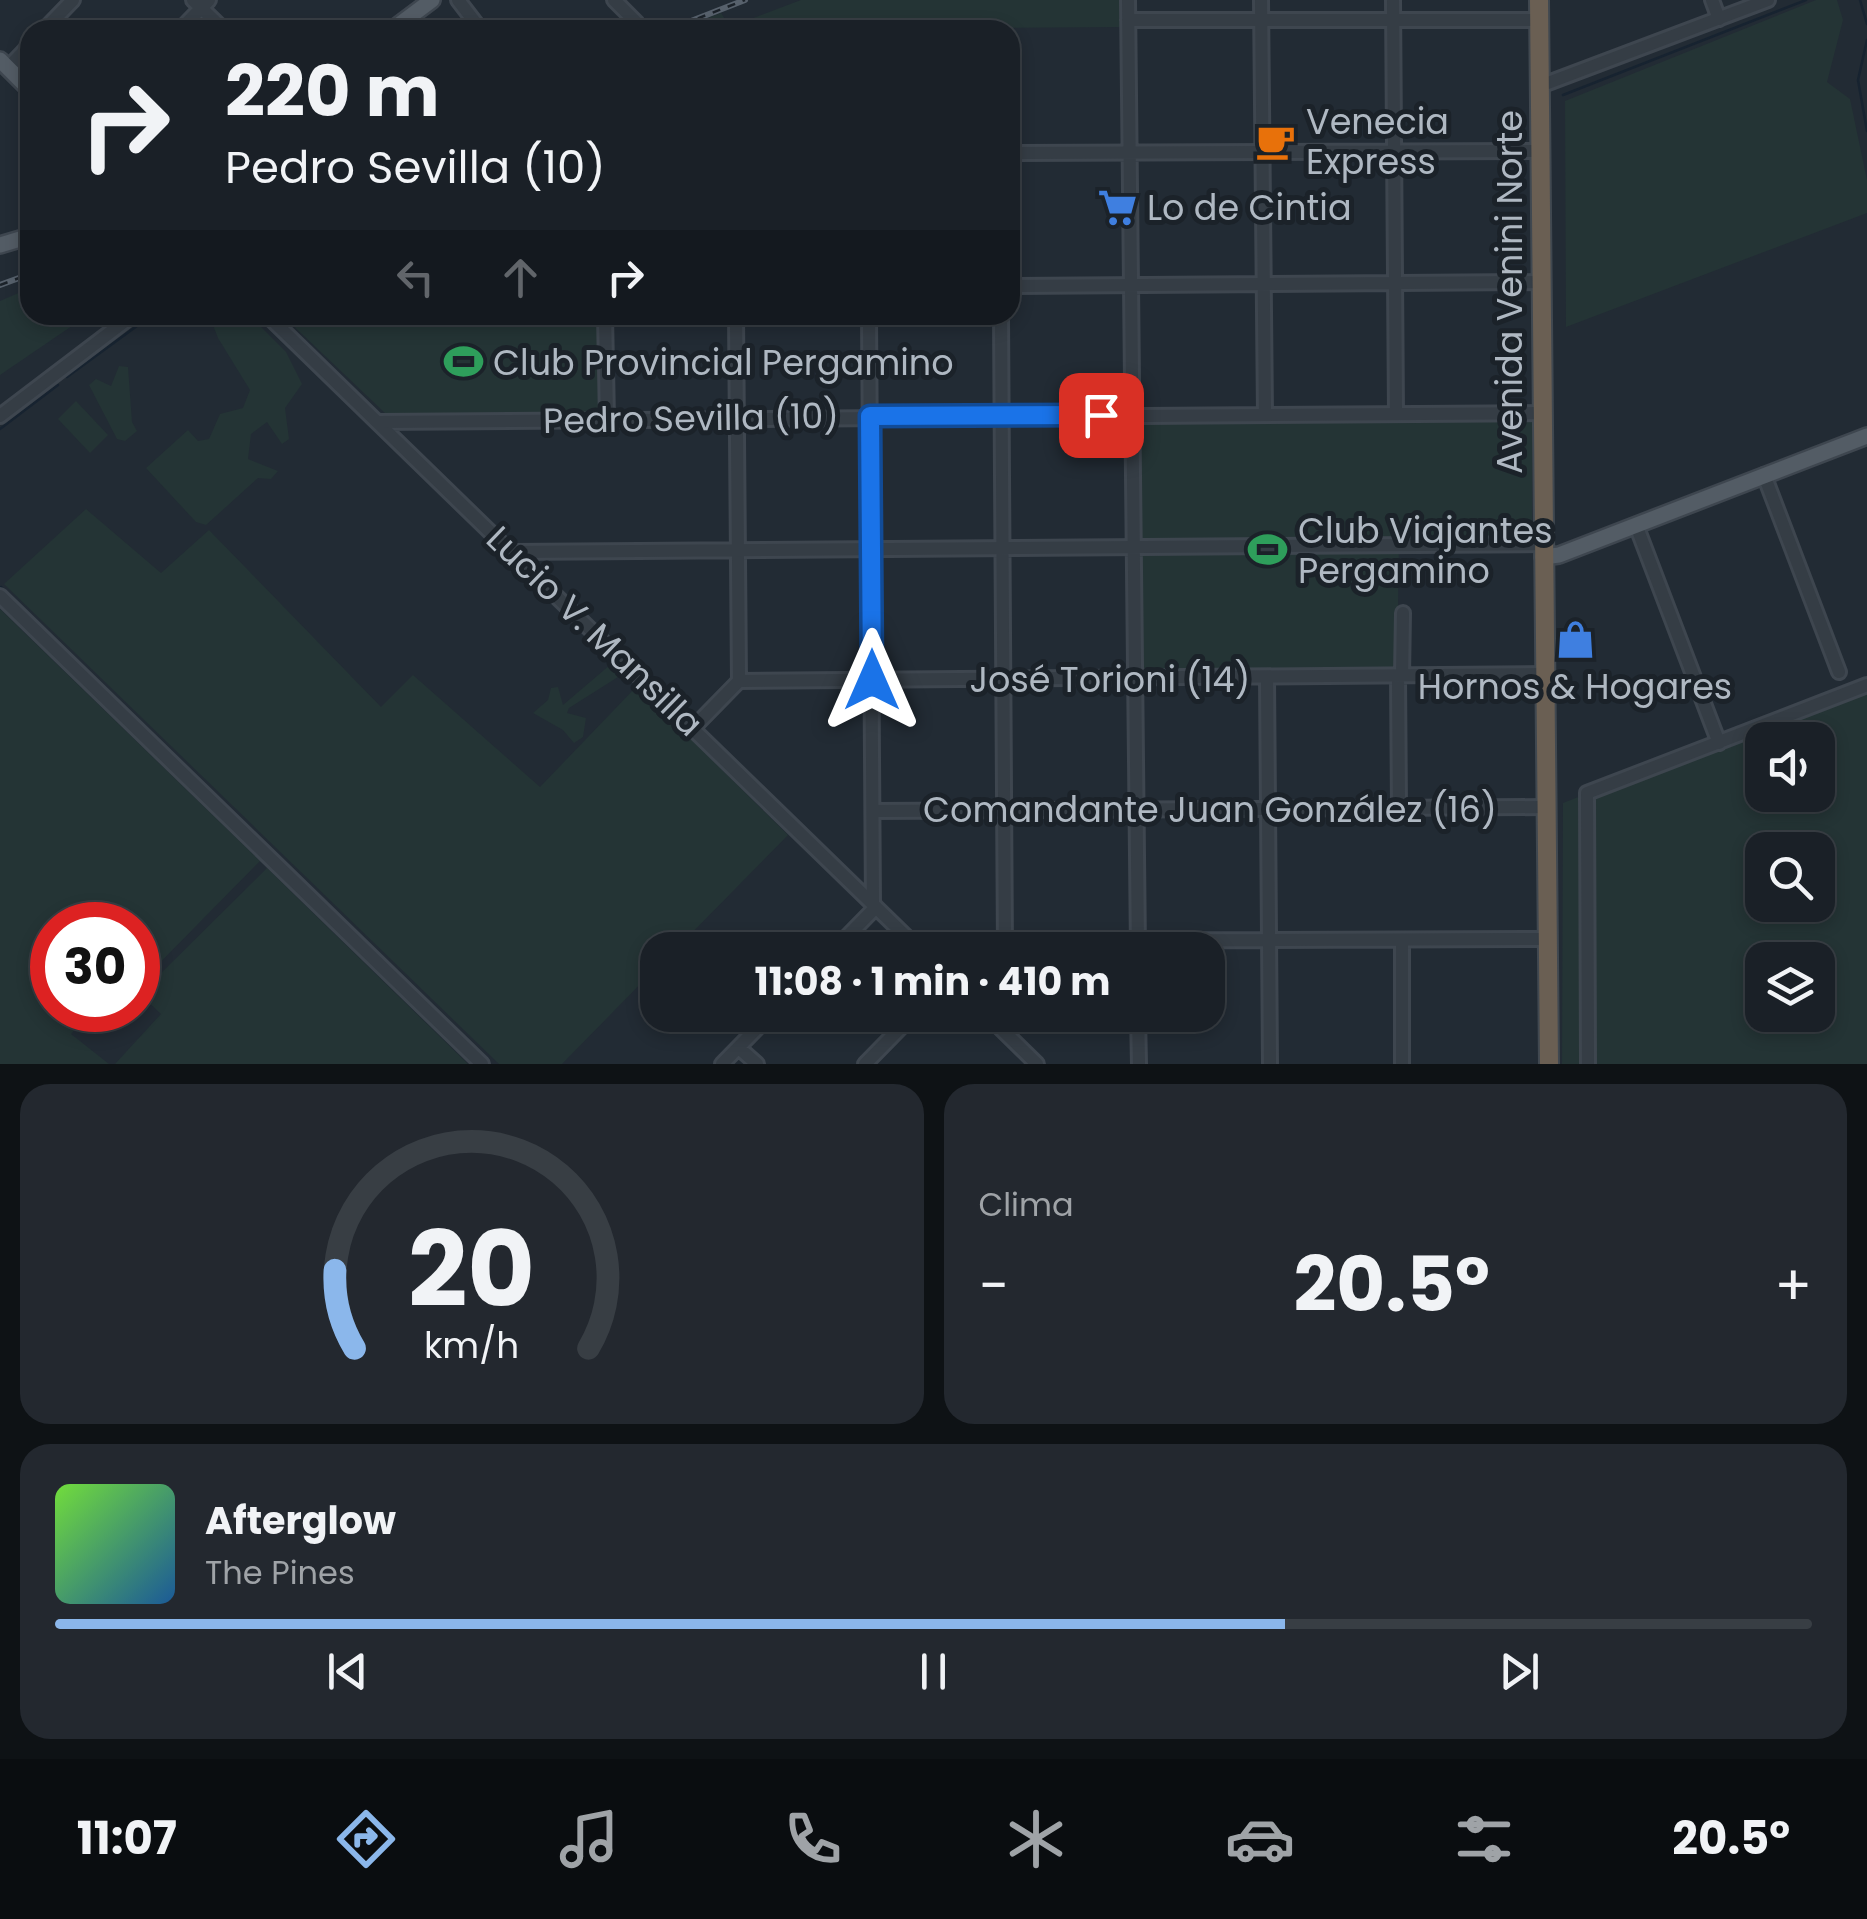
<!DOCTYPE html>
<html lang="es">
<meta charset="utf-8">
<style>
:root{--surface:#1a2027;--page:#23282f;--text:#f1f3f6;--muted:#9fa3a7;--line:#383e44;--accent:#8bb7eb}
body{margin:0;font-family:Poppins,sans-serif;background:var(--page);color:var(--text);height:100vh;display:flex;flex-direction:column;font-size:38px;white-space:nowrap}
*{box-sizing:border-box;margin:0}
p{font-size:32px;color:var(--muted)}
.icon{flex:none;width:55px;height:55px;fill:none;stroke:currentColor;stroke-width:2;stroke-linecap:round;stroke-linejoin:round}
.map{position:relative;height:1064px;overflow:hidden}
.panel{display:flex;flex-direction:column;gap:20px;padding:20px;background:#0e1215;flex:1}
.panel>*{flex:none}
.hud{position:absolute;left:20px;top:20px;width:1000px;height:305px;border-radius:30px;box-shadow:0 5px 15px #0003,0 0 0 2px var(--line);background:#1a2027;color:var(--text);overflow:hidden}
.controls{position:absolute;left:1745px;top:722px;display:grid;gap:20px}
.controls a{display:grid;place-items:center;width:90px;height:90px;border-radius:20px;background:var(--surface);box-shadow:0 5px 15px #0003,0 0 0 2px var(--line);font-size:50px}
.speed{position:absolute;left:30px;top:902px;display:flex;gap:20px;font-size:50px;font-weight:700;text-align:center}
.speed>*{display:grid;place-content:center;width:130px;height:130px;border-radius:50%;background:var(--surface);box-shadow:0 5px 15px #0003,0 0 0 2px var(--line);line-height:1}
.speed .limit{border:15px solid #d22;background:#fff;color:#111}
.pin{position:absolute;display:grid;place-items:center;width:85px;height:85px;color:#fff;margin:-42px;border-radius:20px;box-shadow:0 5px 15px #0006}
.me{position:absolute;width:110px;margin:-55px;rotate:0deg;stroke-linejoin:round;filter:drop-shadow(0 0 8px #0008)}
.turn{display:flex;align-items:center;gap:35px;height:210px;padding:0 40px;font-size:45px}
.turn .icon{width:130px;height:130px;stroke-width:2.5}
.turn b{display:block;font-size:70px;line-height:85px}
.lanes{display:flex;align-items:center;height:95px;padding:0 40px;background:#0003;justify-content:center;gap:50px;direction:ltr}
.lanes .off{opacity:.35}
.big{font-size:75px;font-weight:700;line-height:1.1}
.panel .card{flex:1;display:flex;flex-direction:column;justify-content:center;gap:15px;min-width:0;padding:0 35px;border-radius:30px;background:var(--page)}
.panel .dial{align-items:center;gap:0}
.dial svg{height:260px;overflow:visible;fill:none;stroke:var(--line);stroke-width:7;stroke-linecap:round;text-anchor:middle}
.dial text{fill:var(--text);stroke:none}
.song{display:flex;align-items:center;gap:30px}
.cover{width:120px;height:120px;border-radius:15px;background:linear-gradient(135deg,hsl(100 70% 55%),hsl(210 70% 35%))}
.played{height:10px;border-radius:5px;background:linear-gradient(90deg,var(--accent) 70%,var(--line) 70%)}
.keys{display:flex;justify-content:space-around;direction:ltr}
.heat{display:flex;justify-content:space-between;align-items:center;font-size:55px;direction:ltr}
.panel .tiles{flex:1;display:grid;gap:20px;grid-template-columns:1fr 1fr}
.card:last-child{grid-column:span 2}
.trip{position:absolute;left:640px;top:932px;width:585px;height:100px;border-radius:30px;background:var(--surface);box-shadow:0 5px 15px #0003,0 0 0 2px var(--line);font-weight:700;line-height:100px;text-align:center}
.tabs{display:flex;height:160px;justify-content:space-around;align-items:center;background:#0a0d10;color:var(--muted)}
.tabs .icon{width:70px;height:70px}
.tabs .selected{color:var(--accent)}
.tabs b{font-size:45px;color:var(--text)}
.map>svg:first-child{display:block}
</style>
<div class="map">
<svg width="1867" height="1064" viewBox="0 0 1867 1064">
<rect width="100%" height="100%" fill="#222b34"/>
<path fill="#243435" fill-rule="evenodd" d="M 801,0 L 1121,0 L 1122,27 L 674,30 L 721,13 L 730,27 Z
M 1816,0 L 1837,0 L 1843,20 L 1827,82 L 1850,99 L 1867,180 L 1867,213 L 1566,327 L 1565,101 Z
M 30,288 L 30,315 L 88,315 L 0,375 L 0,301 Z
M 209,315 L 249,315 L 286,352 L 302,384 L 285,408 L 289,439 L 282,444 L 267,422 L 251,434 L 248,459 L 278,471 L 271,479 L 258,478 L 206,525 L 196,522 L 146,468 L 188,430 L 198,441 L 209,439 L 220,414 L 243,408 L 250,390 L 218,338 Z
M 282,315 L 598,315 L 598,413 L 386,414 Z
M 119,366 L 128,367 L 132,422 L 137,431 L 125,441 L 117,439 L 89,385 L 96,379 L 111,386 Z
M 76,401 L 108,435 L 90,453 L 58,419 Z
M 1532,418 L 1532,538 L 1399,542 L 1397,673 L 1140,673 L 1139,421 Z
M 86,509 L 161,573 L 209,530 L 381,707 L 413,675 L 540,787 L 637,686 L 788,835 L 675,950 L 658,950 L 657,967 L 562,1064 L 499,1064 L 4,584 Z
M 0,609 L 260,861 L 138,985 L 138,925 L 52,925 L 52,1010 L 91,1010 L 71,1034 L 109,1064 L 0,1064 Z
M 617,659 L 624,667 L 618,677 L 569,708 L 567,713 L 586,718 L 583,737 L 574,743 L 563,730 L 533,713 L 548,700 L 551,688 L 558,687 L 563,705 Z
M 1867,684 L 1867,1064 L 1562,1064 L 1563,803 ZM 1762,740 L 1818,740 L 1818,795 L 1762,795 ZM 1762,850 L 1818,850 L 1818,905 L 1762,905 ZM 1762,960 L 1818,960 L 1818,1015 L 1762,1015 Z
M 267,868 L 468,1064 L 115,1064 L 161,1014 L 140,994 Z"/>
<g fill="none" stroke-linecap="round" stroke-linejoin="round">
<path stroke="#172330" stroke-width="2.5" d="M 1860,0 L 1867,24
M 1867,40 L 1858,80 L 1867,131
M 1563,95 L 1806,0
M 67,377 L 152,315
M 0,429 L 58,385
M 1,587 L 16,601"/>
<defs>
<path id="minor" d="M 193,0 L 224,30
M 458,0 L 481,30
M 614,0 L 637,23
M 1128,0 L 1138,950
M 1261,0 L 1265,415
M 1393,0 L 1396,414
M 1712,0 L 1719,19
M 1128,20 L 1540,20
M 44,30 L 73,0
M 180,30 L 209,0
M 8,68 L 30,45
M 1540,86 L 1768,0
M 1010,153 L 1541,151
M 1010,286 L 1542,282
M 267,315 L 920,950
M 605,315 L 607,420
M 736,315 L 739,681
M 869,315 L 873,904
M 1001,315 L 1005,950
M 0,416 L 133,315
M 379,422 L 1543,413
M 1764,475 L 1839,672
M 1636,525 L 1719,743
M 513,552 L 1543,544
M 0,596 L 482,1064
M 1398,676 L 1399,808
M 1402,676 L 1403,613
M 1267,678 L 1270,1064
M 694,727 L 739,681 L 1545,674
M 873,811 L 1546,807
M 1005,941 L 1547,939
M 834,950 L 876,907
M 987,1015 L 1037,1064
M 1138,1015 L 1139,1064
M 739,1048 L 757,1064
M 722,1064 L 770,1015
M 865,1064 L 913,1015
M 1402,1064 L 1402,940
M 1588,1064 L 1587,793 L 1867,685"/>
<path id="major" d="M 392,30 L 432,0
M 0,60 L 30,90
M 0,245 L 30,236
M 1543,557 L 1559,555 L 1867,436"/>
<path id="highway" d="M 1539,0 L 1549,1064"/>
</defs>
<use href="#minor" stroke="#3e464f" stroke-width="18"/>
<use href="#major" stroke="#3e464f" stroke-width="20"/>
<use href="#highway" stroke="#404850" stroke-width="22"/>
<use href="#minor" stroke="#353d45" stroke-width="12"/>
<use href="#major" stroke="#535c65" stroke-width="15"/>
<use href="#highway" stroke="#6a5f53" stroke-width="18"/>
<defs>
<path id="rail" d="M 668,30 L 745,0
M 0,285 L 30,274"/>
</defs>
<use href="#rail" stroke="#57616c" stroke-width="6"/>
<use href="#rail" stroke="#1b2229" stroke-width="2.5" stroke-dasharray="8" stroke-linecap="butt"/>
</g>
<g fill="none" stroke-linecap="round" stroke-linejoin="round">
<defs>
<path id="route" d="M 872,680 L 870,416 L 1101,415"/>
</defs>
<use href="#route" stroke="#114b97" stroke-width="25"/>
<use href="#route" stroke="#1a73e8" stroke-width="18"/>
</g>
<defs>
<symbol id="cafe-bare" viewBox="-9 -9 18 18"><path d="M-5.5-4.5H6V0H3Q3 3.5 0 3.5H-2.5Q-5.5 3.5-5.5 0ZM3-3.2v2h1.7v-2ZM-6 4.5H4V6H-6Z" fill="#e8710a" stroke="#1b2229" stroke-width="2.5" paint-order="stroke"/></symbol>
<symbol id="supermarket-bare" viewBox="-9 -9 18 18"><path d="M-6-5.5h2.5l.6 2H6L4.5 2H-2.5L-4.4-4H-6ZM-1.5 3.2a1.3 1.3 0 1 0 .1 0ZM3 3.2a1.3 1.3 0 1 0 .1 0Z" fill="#3f7fe0" stroke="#1b2229" stroke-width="2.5" paint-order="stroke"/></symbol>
<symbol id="stadium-bare" viewBox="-9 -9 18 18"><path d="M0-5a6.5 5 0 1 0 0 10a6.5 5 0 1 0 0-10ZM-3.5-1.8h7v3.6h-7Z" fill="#2e9e5b" stroke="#1b2229" stroke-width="2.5" paint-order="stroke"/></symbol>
<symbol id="shop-bare" viewBox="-9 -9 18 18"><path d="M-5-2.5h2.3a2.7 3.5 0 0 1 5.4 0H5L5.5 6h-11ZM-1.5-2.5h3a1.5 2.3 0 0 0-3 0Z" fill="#3f7fe0" stroke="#1b2229" stroke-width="2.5" paint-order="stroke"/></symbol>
</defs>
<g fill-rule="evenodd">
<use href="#cafe-bare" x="1248" y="114" width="55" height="55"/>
<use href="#supermarket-bare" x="1090" y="180" width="55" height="55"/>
<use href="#stadium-bare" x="436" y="334" width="55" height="55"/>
<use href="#stadium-bare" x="1240" y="522" width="55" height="55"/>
<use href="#shop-bare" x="1548" y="612" width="55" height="55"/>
</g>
<g text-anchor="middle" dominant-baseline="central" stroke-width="10" stroke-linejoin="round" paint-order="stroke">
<g font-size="35" fill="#afb8c2" stroke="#1b2229" text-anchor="start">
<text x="1306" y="121">Venecia<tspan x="1306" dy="40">Express</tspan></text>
<text x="1147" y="207">Lo de Cintia</text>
<text x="493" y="362">Club Provincial Pergamino</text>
<text x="1298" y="530">Club Viajantes<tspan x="1298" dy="40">Pergamino</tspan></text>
<text x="1575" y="686" text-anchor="middle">Hornos &amp; Hogares</text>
</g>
<g font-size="35" fill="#afb8c2" stroke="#1b2229">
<text transform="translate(1509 292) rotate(-90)">Avenida Venini Norte</text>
<text transform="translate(691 418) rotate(-1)">Pedro Sevilla (10)</text>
<text transform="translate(595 631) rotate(44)">Lucio V. Mansilla</text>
<text x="1110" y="679">José Torioni (14)</text>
<text x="1210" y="809">Comandante Juan González (16)</text>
</g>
</g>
</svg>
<div class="controls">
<a><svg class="icon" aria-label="sound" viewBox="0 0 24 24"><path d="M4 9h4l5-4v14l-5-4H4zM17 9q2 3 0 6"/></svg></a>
<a><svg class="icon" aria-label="search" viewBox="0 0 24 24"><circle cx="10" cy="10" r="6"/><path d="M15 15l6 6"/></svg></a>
<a><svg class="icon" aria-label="layers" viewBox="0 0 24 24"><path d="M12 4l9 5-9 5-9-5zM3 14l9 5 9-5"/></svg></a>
</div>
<div class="speed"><div class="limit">30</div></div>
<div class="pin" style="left:1101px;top:415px;background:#d93025"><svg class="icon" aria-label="arrive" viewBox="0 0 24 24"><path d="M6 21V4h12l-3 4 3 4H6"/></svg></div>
<svg class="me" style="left:872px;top:680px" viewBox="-20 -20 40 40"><path d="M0-17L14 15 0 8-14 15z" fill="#1a73e8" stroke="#fff" stroke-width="4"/></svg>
<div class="trip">11:08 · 1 min · 410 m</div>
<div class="hud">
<div class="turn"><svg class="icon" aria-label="right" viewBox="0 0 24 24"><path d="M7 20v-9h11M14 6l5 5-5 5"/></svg><div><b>220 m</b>Pedro Sevilla (10)</div></div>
<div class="lanes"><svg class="icon off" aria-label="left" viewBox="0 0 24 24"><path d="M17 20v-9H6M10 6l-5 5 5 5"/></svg><svg class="icon off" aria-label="ahead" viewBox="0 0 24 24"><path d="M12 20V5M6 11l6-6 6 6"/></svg><svg class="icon" aria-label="right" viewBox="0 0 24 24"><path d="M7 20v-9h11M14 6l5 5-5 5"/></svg></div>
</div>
</div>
<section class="panel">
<div class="tiles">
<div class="card dial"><svg viewBox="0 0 100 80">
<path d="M14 69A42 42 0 1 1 86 69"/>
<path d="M14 69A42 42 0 0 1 8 45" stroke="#8bb7eb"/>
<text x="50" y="56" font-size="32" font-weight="700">20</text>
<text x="50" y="72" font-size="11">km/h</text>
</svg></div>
<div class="card"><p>Clima</p>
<div class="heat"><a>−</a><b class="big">20.5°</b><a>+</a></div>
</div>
<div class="card">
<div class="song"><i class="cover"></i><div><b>Afterglow</b><p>The Pines</p></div></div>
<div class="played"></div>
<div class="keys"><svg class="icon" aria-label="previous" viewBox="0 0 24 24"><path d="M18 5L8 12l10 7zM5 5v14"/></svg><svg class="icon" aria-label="pause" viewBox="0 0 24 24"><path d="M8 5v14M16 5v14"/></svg><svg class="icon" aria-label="next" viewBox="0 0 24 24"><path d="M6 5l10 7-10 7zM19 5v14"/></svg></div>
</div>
</div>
</section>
<nav class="tabs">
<b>11:07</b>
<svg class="icon selected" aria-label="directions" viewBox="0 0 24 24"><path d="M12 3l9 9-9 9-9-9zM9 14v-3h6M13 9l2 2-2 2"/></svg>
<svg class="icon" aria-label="music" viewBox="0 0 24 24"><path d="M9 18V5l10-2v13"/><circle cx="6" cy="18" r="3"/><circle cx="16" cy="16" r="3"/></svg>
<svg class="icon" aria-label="phone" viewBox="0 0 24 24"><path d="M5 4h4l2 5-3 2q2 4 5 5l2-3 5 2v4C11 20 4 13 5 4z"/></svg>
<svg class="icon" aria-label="climate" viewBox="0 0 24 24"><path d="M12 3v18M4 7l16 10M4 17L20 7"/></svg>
<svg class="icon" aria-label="car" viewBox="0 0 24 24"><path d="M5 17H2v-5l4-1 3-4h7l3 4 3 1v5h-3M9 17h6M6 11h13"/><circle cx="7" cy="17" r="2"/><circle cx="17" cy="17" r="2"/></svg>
<svg class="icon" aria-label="filters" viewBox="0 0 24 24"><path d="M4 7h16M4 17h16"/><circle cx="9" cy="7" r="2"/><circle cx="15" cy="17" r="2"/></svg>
<b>20.5°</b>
</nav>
